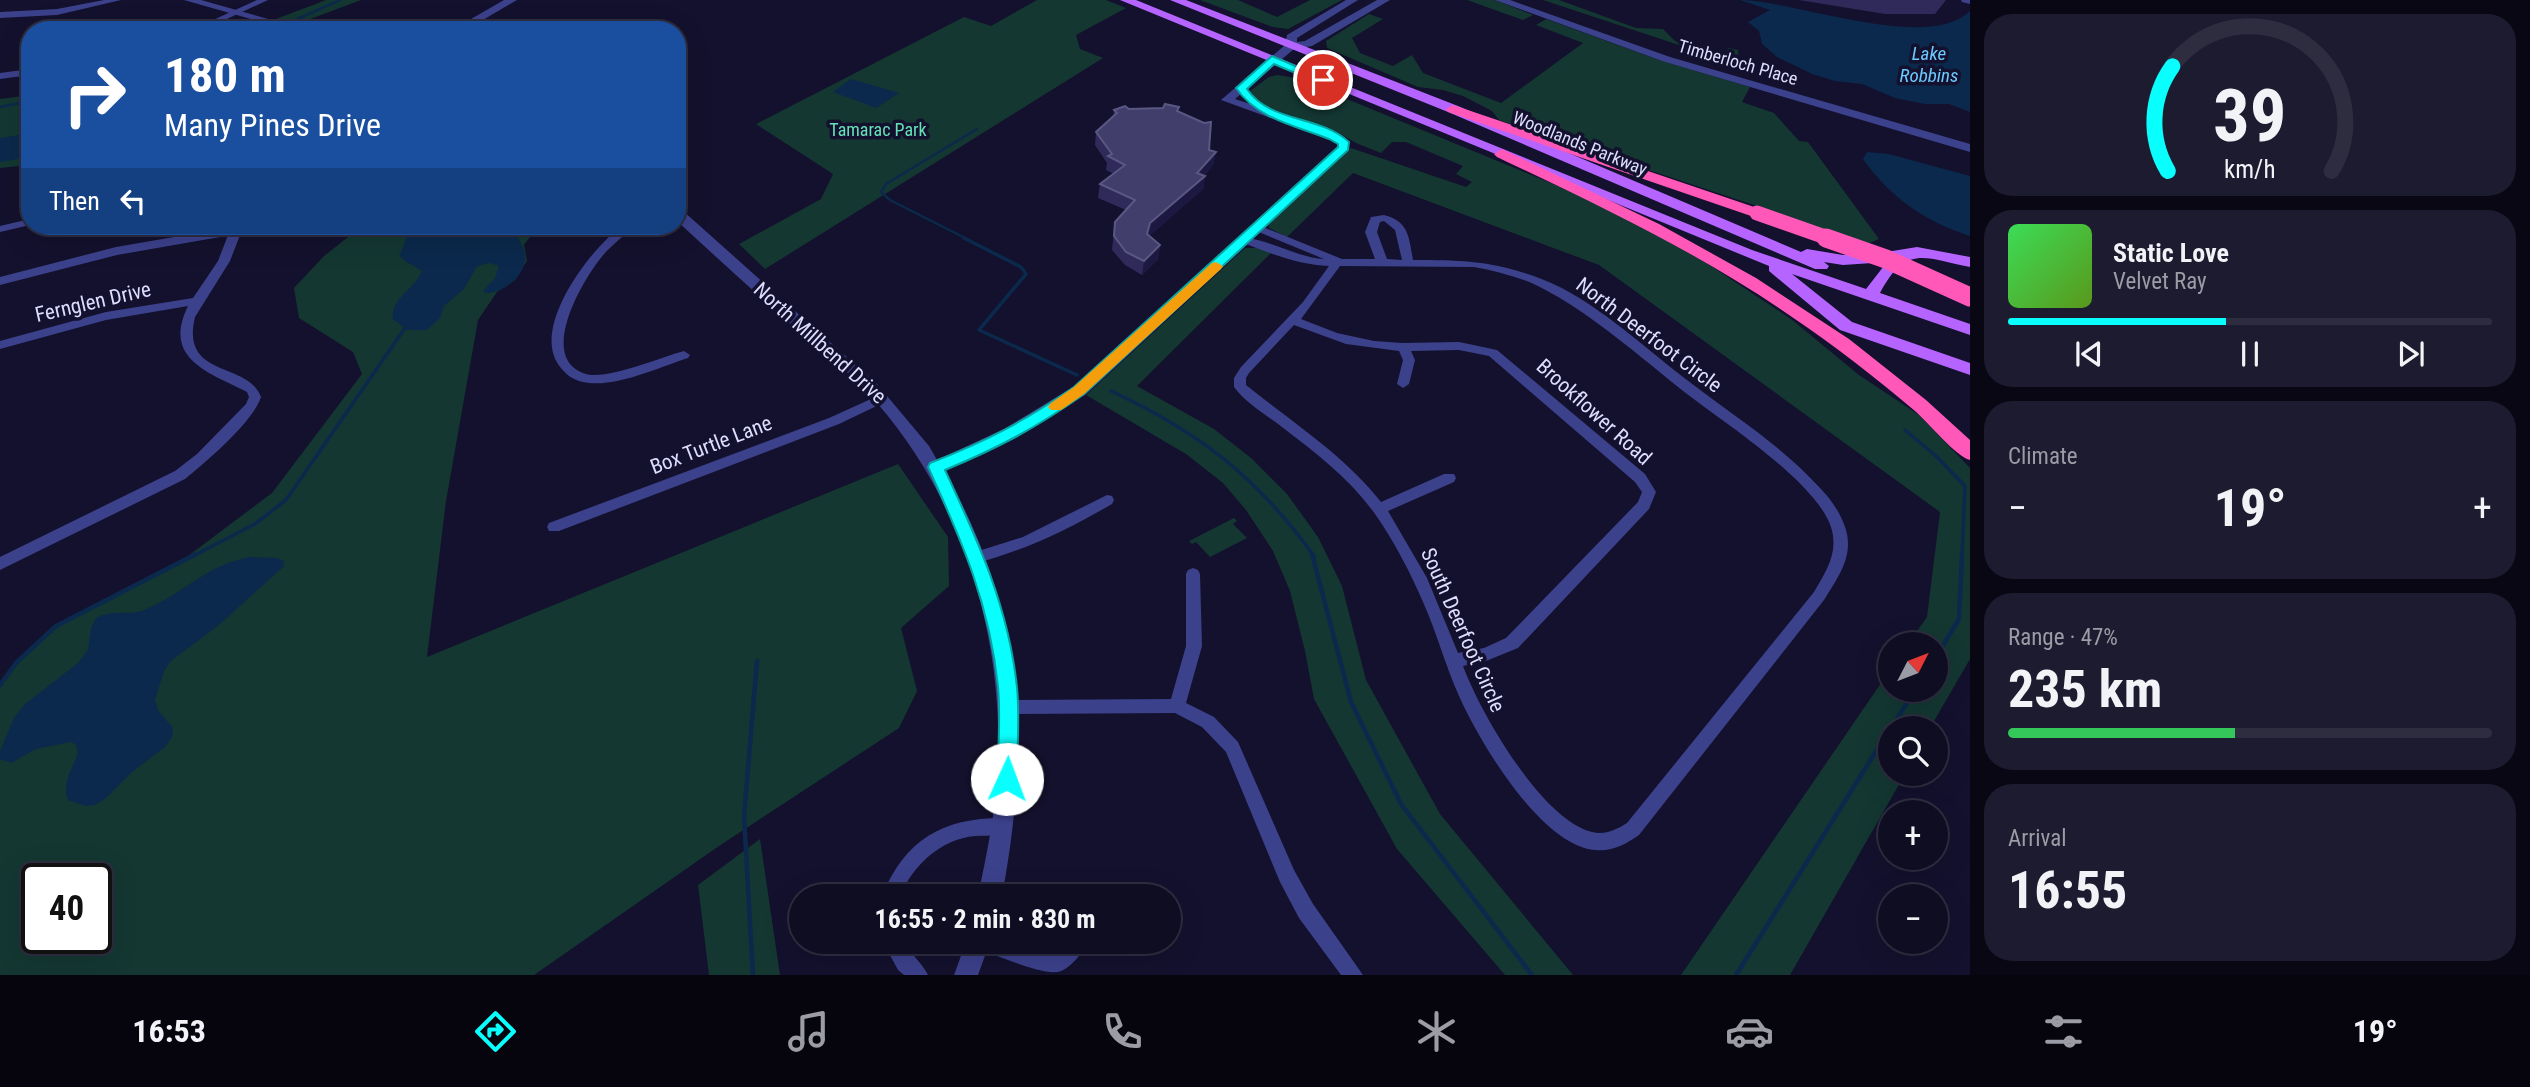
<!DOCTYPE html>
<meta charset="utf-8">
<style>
:root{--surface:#0e0d22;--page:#1c1b2f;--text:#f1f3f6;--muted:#9b9ca5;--line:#2e2d40;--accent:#09fffe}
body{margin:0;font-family:"Roboto Condensed",sans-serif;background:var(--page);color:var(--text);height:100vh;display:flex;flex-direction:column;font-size:26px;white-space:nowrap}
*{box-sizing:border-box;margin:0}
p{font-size:23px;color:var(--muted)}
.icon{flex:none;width:38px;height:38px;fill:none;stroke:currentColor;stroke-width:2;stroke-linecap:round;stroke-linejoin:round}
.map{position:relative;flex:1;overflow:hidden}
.side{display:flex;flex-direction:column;gap:14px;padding:14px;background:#080713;width:560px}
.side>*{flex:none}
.banner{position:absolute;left:21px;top:21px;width:665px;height:214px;border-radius:28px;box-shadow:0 7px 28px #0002,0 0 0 2px var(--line);background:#1a4fa0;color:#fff;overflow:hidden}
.needle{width:46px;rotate:48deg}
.tools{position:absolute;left:1878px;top:632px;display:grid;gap:14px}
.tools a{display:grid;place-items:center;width:70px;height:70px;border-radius:50%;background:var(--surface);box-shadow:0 7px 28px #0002,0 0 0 2px var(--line);font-size:35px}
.speed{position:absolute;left:21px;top:863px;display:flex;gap:14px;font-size:35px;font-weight:700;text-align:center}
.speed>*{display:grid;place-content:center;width:91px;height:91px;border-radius:50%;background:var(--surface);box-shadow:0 7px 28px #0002,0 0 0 2px var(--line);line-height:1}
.speed .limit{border:4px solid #111;border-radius:10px;background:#fff;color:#111}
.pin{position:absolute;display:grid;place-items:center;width:60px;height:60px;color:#fff;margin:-30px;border:4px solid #fff;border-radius:50%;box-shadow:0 2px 7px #0007}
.me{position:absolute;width:77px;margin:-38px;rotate:2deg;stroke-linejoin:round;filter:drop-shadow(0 0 5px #0008)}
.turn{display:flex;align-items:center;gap:24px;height:147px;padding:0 28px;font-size:32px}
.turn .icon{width:91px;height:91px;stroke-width:2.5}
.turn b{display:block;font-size:49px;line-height:60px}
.then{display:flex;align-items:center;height:66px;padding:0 28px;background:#0003;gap:14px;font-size:26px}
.big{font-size:52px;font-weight:700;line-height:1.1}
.side .widget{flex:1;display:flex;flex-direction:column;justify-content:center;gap:10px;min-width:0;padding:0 24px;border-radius:28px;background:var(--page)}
.side .dial{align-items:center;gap:0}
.dial svg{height:182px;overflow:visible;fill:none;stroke:var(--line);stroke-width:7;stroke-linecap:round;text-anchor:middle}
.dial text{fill:var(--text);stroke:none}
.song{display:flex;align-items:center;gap:21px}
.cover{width:84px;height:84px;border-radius:10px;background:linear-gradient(135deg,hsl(130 70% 55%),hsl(90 70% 35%))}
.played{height:7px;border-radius:4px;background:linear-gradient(90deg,var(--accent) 45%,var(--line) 45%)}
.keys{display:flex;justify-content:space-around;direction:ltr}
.heat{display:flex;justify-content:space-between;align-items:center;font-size:38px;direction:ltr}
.charge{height:10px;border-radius:5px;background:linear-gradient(90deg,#34c759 47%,var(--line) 0)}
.trip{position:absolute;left:789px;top:884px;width:392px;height:70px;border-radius:35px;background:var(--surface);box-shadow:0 7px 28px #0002,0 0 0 2px var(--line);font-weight:700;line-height:70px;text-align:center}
.tab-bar{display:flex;height:112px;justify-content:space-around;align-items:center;background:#06050e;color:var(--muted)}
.tab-bar .icon{width:49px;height:49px}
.tab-bar .on{color:var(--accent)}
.tab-bar b{font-size:32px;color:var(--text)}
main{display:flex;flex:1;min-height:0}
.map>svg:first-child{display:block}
</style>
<main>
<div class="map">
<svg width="1970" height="975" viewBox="0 0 1970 975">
<rect width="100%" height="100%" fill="#13112d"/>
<path fill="#143732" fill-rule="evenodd" d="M 326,0 L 361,0 L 297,24 L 276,19 Z
M 1037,0 L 1106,0 L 1126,8 L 1076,35 L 1080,49 L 1103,58 L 765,269 L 739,244 L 821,199 L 833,174 L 756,124 L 964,17 L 991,26 Z
M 1200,0 L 1238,0 L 1277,17 L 1310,0 L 1342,0 L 1288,29 L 1273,27 Z
M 1467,0 L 1495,0 L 1533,15 L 1523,20 Z
M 1543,0 L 1559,0 L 1636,28 L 1663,29 L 1675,41 L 1725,55 L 1728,48 L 1738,50 L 1739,60 L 1715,57 Z
M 1369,14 L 1383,19 L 1352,38 L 1360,53 L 1393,66 L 1412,55 L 1423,73 L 1501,103 L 1583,43 L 1536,25 L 1546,19 L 1656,59 L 1750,87 L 1742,102 L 1774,113 L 1799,141 L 1808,142 L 1879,239 L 1865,245 L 1775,212 L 1528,130 L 1499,120 L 1492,111 L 1463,96 L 1443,90 L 1418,87 L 1327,48 L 1326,41 Z
M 1277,75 L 1296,78 L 1580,195 L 1625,217 L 1708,264 L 1791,319 L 1859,375 L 1919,415 L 1970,468 L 1970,659 L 1930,728 L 1890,728 L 1890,774 L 1905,774 L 1790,975 L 1681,975 L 1890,670 L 1890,690 L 1936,690 L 1936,644 L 1908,644 L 1927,617 L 1940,512 L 1599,265 L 1353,173 L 1287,237 L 1269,228 L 1269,223 L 1351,148 L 1466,187 L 1472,182 L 1456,174 L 1463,166 L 1406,142 L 1392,142 L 1381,153 L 1356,143 L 1339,133 L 1260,104 L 1252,98 L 1250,91 L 1269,77 Z
M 30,95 L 30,165 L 0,168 L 0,99 Z
M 362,226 L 538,226 L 524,245 L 527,261 L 515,280 L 497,292 L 478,320 L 446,501 L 427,657 L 898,464 L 948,537 L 949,586 L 901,628 L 917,691 L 899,728 L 719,846 L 534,975 L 0,975 L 0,685 L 16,663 L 56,626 L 176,565 L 272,493 L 362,374 L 353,352 L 299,318 L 294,288 L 324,256 ZM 37,878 L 96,878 L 96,938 L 37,938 Z
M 1245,248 L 1260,248 L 1271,253 L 1137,386 L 1214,429 L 1251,458 L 1287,494 L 1318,537 L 1342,586 L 1366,680 L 1440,814 L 1573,975 L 1505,975 L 1397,849 L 1314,699 L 1305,651 L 1290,591 L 1273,551 L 1246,510 L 1223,483 L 1186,454 L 1086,395 Z
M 1234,518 L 1237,521 L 1233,524 L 1247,538 L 1210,557 L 1196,542 L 1192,544 L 1189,541 Z
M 760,839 L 780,975 L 709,975 L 698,885 Z"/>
<path fill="#0b294c" d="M 1740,0 C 1792,0 1928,53 1970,11 L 1970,112 L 1949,104 L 1925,104 L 1895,98 L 1862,84 L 1835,81 L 1812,74 L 1777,57 L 1762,44 L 1759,31 L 1748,22 L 1770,10 Z
M 851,79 L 899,93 L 876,108 L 833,92 Z
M 30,133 L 30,157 L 0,162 L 0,138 Z
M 1867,152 L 1889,154 L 1970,176 L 1970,236 C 1924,221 1891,198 1863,159 Z
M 414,226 L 514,226 C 515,237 525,246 525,256 C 526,277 502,294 484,293 L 484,290 L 495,278 L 499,266 L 490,263 L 477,266 L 464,289 L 444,306 L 440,318 L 427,330 L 407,330 L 393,319 C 390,299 415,289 422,271 L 405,261 L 399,255 C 405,246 407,231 414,226 Z
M 250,557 L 277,558 L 284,561 L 283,567 L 219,625 L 172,660 L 164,671 L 155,700 L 158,710 L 172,727 L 173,735 L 165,747 L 132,772 L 105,799 L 95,805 L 85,806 L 68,800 C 61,782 74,768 78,752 L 75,744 L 70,742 L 36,749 L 11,763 L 0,759 L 0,751 L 14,718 L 25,704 L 78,663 L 88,650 L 91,628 L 96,618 C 112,609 128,616 144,610 C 184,594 205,565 250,557 Z"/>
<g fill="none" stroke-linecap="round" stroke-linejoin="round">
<path stroke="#0b294c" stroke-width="2.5" d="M 273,30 L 340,0
M 0,107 L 30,101
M 967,239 L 890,200 L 881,192 L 886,184 L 977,129"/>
<path stroke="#0b294c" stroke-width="3.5" d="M 964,238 L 1021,267 L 1026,274 L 979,330 L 1077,375
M 1111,391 C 1199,432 1257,477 1314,556
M 1905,430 L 1936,456 L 1965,486 L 1962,556
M 193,556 L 255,524 L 286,500 L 407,325"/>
<path stroke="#0b294c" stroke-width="4.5" d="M 1312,554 L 1351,702 L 1401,804 L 1532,975
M 1936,657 L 1959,619 L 1962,554
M 0,685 L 16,663 L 56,626 L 196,554
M 1891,728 L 1915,690
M 753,975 L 744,816 L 757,661
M 1736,975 L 1890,729"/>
<path fill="#3c418c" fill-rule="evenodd" d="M 104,0 L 121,0 L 57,15 L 0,18 L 0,12 L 57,9 Z
M 257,0 L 268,0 L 203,30 L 191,30 Z
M 30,69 L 30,75 L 0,79 L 0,73 Z
M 1384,215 C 1409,221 1409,238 1413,260 C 1463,260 1497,261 1544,280 C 1591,298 1642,345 1683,377 C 1728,412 1780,444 1819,487 C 1830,498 1840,512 1845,527 C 1855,555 1838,577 1824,600 L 1639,835 C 1626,844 1612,852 1595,850 C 1541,846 1479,741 1459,696 C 1445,665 1437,633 1423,602 C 1410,572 1394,541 1375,514 C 1350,479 1316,453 1282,427 C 1266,415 1246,403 1234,387 L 1234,378 L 1241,367 L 1303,302 L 1329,266 C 1299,265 1269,253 1241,242 L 1241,238 C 1261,236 1297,258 1324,259 L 1254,230 L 1252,228 L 1258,225 L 1342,259 L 1375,259 L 1365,232 L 1371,217 ZM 1384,221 L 1395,230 L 1402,260 L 1387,259 L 1377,232 L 1380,222 ZM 1340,266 L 1474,267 C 1496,271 1520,277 1540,287 C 1594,315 1640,357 1687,394 C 1726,424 1816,482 1831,527 C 1839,553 1826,571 1814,592 L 1627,823 C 1616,830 1605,835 1592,832 C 1541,819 1480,712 1463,666 L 1486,661 L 1518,648 L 1649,509 L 1656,492 L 1645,474 L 1497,350 L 1459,342 L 1402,343 L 1374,341 L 1337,333 L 1301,319 ZM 1294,325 L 1346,344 L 1399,351 L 1403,360 L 1397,384 L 1403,388 L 1409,384 L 1415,360 L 1411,351 L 1459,350 L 1489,356 L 1635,482 L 1642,492 L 1638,502 L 1506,638 L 1484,648 L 1458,653 L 1427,578 L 1388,511 L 1454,482 L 1456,478 L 1454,474 L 1444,474 L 1381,502 C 1344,455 1293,423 1246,385 L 1246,378 L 1249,373 Z
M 30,219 L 30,225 L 0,232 L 0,226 Z
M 622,226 L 634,226 C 623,237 610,246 600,259 C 581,283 537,359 586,374 C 608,380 661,357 684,351 L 690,355 L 688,358 C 660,367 613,389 583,382 C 572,380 564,373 558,364 C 532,325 591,248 622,226 Z
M 236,227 L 242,230 L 230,261 L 195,317 C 180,379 248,361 261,397 C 253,422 206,462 185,479 L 0,570 L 0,557 L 175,471 L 197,454 L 246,404 L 249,397 L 247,392 C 208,372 162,359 188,306 L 106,320 L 0,349 L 0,341 L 106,312 L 193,298 L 218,261 L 230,230 Z
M 882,394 L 888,398 L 887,401 L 839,424 L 559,531 L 549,531 L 547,527 L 549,523 L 829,418 Z
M 1107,495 L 1112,496 L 1114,500 L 1112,504 C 1069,529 1026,550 977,563 L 972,561 L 970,557 L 972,553 L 1023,537 Z
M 1193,568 L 1198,570 L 1200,574 L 1202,646 L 1186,703 L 1214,717 L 1238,742 L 1294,870 L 1313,904 L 1363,975 L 1341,975 L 1299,918 L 1280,882 L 1226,752 L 1202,727 L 1175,713 L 1008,714 L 1002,712 L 1000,707 L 1002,702 L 1008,700 L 1171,699 L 1186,646 L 1186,574 L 1188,570 Z
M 1002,818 L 1008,821 L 1011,827 L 1008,833 C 998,837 986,835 975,836 C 941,839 913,865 900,896 L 882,896 C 905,840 942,818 1002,818 Z
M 991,881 L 1018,889 L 1020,896 L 984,896 L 982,890 L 984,883 Z
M 883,942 L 903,942 C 911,954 923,964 928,975 L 904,975 L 898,970 Z
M 975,942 L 1013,942 L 1054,952 L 1065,942 L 1084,942 L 1086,945 C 1082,954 1068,971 1057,972 C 1040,974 1002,957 985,952 L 978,949 Z"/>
<path fill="#3c418c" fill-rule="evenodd" d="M 184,0 L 201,0 L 307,30 L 289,30 Z
M 504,0 L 517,0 L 466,30 L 452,30 Z
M 1346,0 L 1358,0 L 1297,38 L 1297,42 L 1305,41 L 1377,0 L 1390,0 L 1312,46 L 1294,49 L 1235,99 L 1337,133 L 1349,142 L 1348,151 L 1085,395 L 1016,438 L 944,471 C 1024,609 1031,742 1002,896 L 978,896 C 987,853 996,810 998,765 C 1003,634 963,502 877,403 C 854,376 825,354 798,331 C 758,295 717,258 677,221 L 677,209 L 682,210 L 877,384 L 929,446 L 937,460 L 1004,429 L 1073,387 L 1338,147 L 1337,144 L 1329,139 L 1221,100 L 1285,45 L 1287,35 Z
M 1495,0 L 1510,0 L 1670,57 L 1970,144 L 1970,152 L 1662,61 Z
M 1961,0 L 1970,0 L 1970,4 L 1962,2 Z
M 238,226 L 267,226 L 260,230 L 117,255 L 0,285 L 0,277 L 116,247 Z
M 966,942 L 990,942 L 978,975 L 954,975 Z"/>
<path fill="#b564ff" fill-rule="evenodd" d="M 1120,0 L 1136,0 L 1752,250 L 1866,289 L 1887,262 L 1843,265 L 1824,262 L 1829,266 L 1827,269 L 1815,269 L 1448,112 L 1170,0 L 1186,0 L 1458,106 L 1801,252 L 1807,249 L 1843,255 L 1874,254 L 1917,247 L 1970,257 L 1970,267 C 1924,258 1906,244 1880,293 L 1970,324 L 1970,335 L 1792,274 L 1852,322 L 1970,363 L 1970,375 L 1840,330 L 1769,271 L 1769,266 Z"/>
<path fill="#ff58b9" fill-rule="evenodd" d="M 1453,105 L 1763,210 L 1765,213 L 1757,218 L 1751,216 L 1448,112 L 1446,109 Z
M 1502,149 L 1659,224 L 1756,278 L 1849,339 L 1926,400 L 1970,440 L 1970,460 C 1955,456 1929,423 1915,411 C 1876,378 1835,346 1792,317 C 1700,253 1598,205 1497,157 L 1494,154 Z"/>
<path stroke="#ff58b9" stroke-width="15" d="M 1757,213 L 1831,239"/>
<path stroke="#ff58b9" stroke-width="19" d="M 1826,238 L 1886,259 L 1970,297"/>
</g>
<path fill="#2f2a5a" d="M 1799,0 L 1946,0 L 1935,14 L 1885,14 Z
M 1129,109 L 1179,111 L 1209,150 L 1216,152 L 1213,165 L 1204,176 L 1205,176 L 1203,189 L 1149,236 L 1160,245 L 1158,259 L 1142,275 L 1125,265 L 1112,250 L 1115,222 L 1126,210 L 1098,198 L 1100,184 L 1114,174 L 1106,170 L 1107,163 L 1095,145 L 1096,132 L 1113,117 L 1114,110 Z"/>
<path fill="#1c1841" d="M 1216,152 L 1213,165 L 1200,180 L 1205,176 L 1203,189 L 1148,237 L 1147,234 L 1150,223 Z
M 1160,245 L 1158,259 L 1142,275 L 1144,261 Z"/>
<path fill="#423e6c" stroke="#5a5783" stroke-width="2" d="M 1165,104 L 1179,107 L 1177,111 L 1204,123 L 1211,122 L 1209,150 L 1216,152 L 1197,173 L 1205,176 L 1150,223 L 1147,234 L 1160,245 L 1144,261 L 1126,252 L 1114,236 L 1115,222 L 1135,200 L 1100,184 L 1125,165 L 1108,156 L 1112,154 L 1096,132 L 1117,113 L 1114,110 L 1125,106 L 1129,109 L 1163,108 Z"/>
<path fill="#09fffe" stroke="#06a6a5" stroke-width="2" d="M 1272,56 L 1328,80 L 1319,83 L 1274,64 L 1247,89 C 1270,123 1320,115 1349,142 L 1348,150 L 1084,394 C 1036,428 998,448 945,470 C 978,541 1009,608 1017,688 C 1020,718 1017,749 1017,779 L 1014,786 L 1007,788 L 1000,786 L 997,779 C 998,749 1001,717 998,687 C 990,605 962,541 928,467 L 930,463 C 987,441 1023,422 1074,387 L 1338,147 L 1338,144 L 1329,139 C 1296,126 1257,119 1236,88 Z"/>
<path fill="#f59e0b" d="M 1216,262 L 1223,266 L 1221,269 L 1084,394 L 1061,410 L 1051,410 L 1048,407 L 1051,403 L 1074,387 L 1212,263 Z"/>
<g text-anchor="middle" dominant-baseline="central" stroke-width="7" stroke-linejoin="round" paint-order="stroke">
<g font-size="18" fill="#ddf" stroke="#13112d">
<text transform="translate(1738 62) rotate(16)">Timberloch Place</text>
<text transform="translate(1580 143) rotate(22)">Woodlands Parkway</text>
</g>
<g font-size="18" fill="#65e3b6" stroke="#13112d">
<text x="878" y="129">Tamarac Park</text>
</g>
<g font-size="19" font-style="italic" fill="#6bcaff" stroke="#13112d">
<text x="1929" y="53">Lake<tspan x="1929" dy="22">Robbins</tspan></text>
</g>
<g font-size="21" fill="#ddf" stroke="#13112d">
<text transform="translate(93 302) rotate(-13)">Fernglen Drive</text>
<text transform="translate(1649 335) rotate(37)">North Deerfoot Circle</text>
<text transform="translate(820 343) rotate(42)">North Millbend Drive</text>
<text transform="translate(1594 412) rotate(42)">Brookflower Road</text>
<text transform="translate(711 445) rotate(-21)">Box Turtle Lane</text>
<text transform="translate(1463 630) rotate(66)">South Deerfoot Circle</text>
</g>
</g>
</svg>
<div class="tools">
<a><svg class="needle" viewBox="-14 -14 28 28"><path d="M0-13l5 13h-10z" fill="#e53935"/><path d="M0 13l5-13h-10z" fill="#9b9ca5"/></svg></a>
<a><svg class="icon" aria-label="search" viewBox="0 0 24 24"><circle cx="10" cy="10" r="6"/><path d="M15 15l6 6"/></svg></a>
<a>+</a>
<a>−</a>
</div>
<div class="speed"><div class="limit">40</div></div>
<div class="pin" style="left:1323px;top:80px;background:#d93025"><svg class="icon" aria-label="arrive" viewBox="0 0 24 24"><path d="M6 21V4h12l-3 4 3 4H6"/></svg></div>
<svg class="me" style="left:1007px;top:779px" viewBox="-20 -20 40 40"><circle r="19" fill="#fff"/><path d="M0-13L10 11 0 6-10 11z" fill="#09fffe"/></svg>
<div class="trip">16:55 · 2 min · 830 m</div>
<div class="banner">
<div class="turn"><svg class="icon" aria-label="right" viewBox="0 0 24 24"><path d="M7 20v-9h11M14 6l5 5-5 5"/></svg><div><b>180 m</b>Many Pines Drive</div></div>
<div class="then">Then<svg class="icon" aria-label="left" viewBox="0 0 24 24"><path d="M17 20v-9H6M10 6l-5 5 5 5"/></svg></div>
</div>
</div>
<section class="side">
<div class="widget dial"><svg viewBox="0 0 100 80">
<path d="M14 69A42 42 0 1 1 86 69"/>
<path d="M14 69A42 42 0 0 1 16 23" stroke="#09fffe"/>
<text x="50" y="56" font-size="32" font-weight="700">39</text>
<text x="50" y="72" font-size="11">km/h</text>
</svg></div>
<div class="widget">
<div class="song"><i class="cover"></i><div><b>Static Love</b><p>Velvet Ray</p></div></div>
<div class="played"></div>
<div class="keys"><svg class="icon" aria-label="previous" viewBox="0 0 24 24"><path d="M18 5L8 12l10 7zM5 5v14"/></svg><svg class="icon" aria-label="pause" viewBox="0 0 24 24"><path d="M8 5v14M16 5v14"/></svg><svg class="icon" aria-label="next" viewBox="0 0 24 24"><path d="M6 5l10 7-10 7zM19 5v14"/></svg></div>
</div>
<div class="widget"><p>Climate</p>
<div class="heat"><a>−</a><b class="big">19°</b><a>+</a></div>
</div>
<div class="widget"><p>Range · 47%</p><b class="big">235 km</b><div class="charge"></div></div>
<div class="widget"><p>Arrival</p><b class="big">16:55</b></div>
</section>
</main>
<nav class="tab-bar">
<b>16:53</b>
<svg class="icon on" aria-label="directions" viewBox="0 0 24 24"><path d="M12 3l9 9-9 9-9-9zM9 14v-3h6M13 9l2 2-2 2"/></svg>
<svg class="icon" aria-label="music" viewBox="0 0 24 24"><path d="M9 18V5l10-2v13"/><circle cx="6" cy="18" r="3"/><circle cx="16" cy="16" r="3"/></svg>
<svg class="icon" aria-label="phone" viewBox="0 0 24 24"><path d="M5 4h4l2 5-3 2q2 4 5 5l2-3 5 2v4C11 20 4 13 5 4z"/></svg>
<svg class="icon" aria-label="climate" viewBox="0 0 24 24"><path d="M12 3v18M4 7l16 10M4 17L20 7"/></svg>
<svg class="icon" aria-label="car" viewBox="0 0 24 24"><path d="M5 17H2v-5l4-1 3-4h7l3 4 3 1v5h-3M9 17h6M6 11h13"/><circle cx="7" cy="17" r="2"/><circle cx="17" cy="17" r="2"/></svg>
<svg class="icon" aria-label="filters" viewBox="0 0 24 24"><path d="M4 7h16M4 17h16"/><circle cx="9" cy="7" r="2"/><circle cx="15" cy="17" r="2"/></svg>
<b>19°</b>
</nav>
